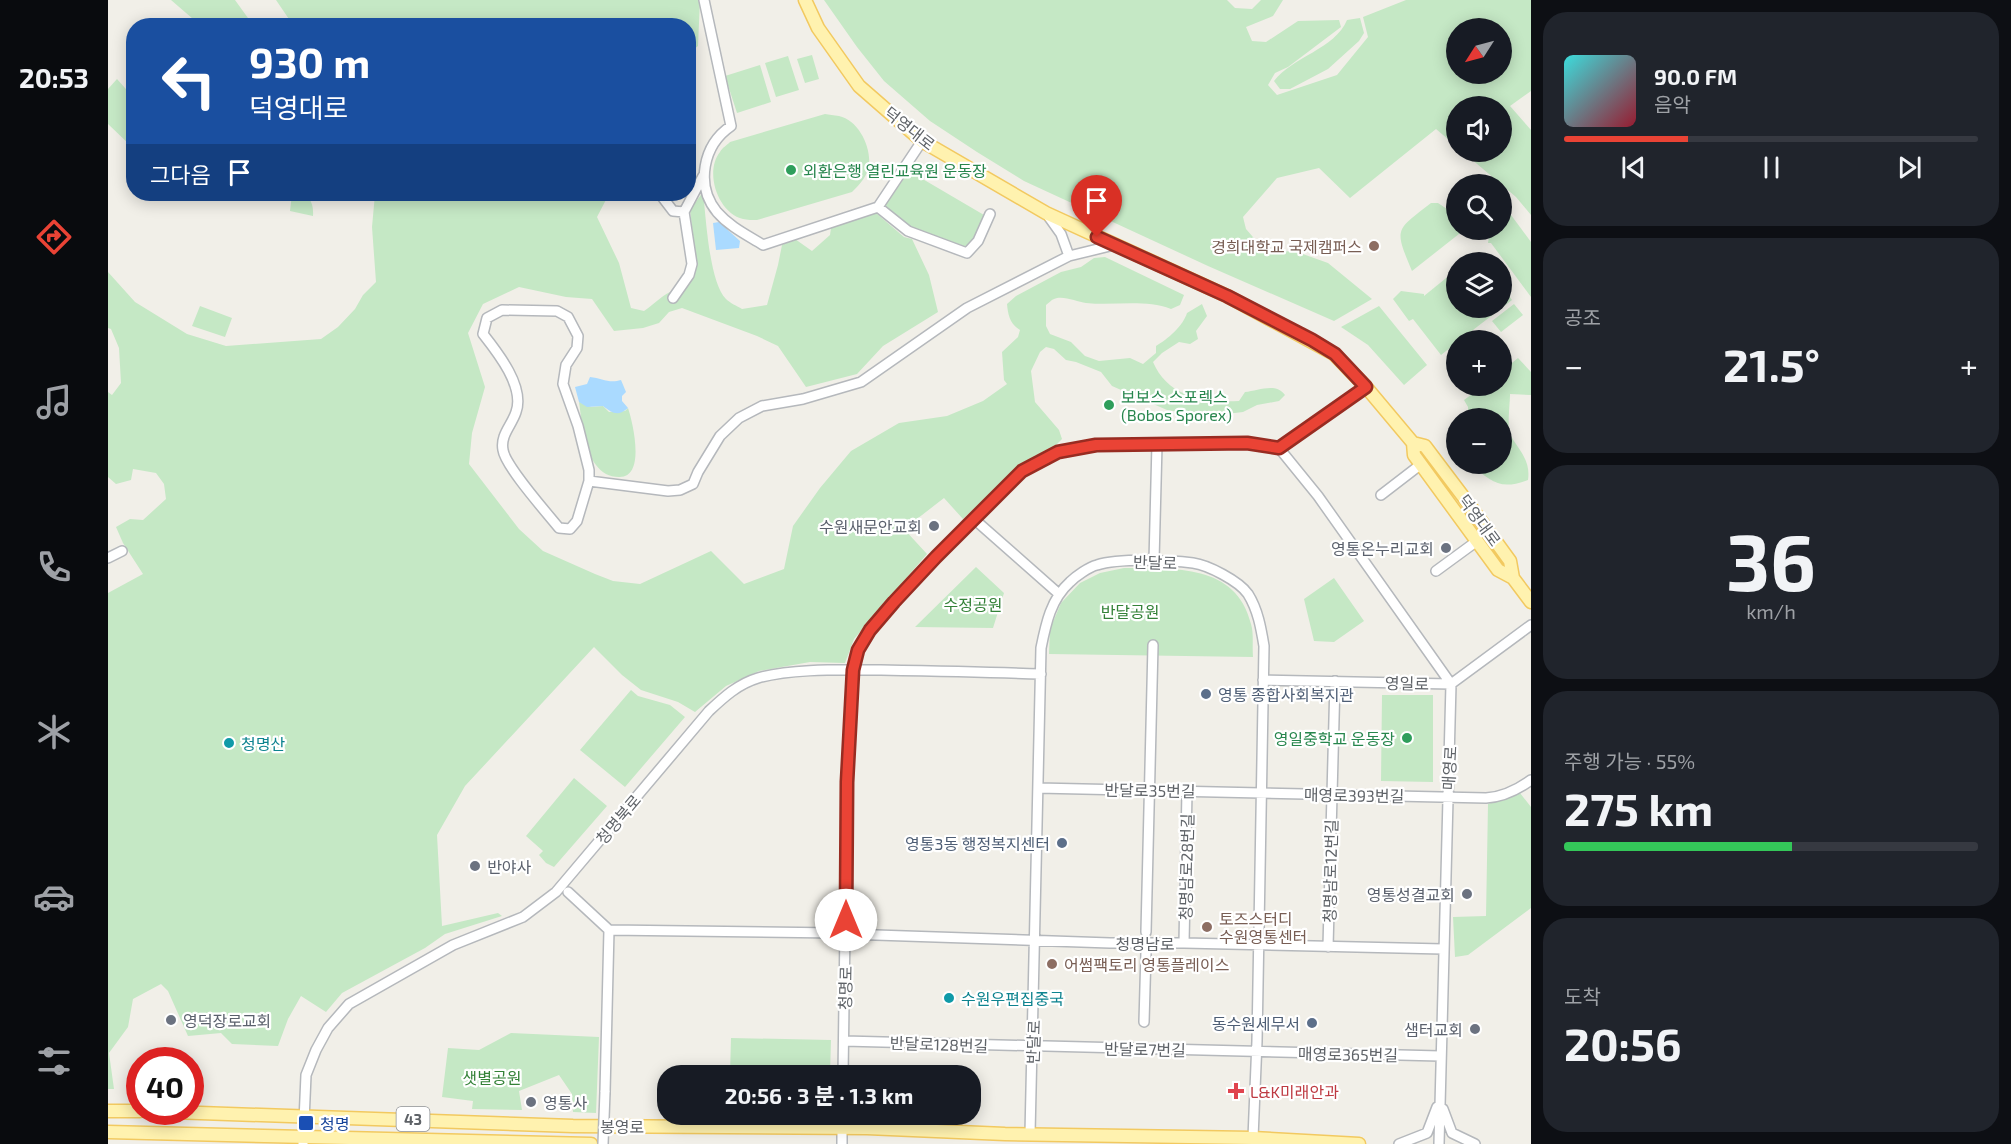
<!DOCTYPE html>
<html lang="ko">
<meta charset="utf-8">
<style>
:root{--surface:#171b24;--page:#20242c;--text:#f1f3f6;--muted:#9ea1a6;--line:#363941;--accent:#ea4335}
body{margin:0;font-family:"Exo 2","Noto Sans KR",sans-serif;background:var(--page);color:var(--text);height:100vh;display:flex;flex-direction:column;font-size:22px;white-space:nowrap}
*{box-sizing:border-box;margin:0}
p{font-size:20px;color:var(--muted)}
.icon{flex:none;width:33px;height:33px;fill:none;stroke:currentColor;stroke-width:2;stroke-linecap:round;stroke-linejoin:round}
.map{position:relative;flex:1;overflow:hidden}
.panel{display:flex;flex-direction:column;gap:12px;padding:12px;background:#0d0f14;width:480px}
.panel>*{flex:none}
.top-card{position:absolute;left:18px;top:18px;width:570px;height:183px;border-radius:24px;box-shadow:0 3px 15px #0003;background:#1a4fa0;color:#fff;overflow:hidden}
.needle{width:39px;rotate:234deg}
.controls{position:absolute;left:1338px;top:18px;display:grid;gap:12px}
.controls a{display:grid;place-items:center;width:66px;height:66px;border-radius:50%;background:var(--surface);box-shadow:0 3px 15px #0003;font-size:30px}
.speed{position:absolute;left:18px;top:1047px;display:flex;gap:12px;font-size:30px;font-weight:700;text-align:center}
.speed>*{display:grid;place-content:center;width:78px;height:78px;border-radius:50%;background:var(--surface);box-shadow:0 3px 15px #0003;line-height:1}
.speed .limit{border:9px solid #d22;background:#fff;color:#111}
.pin{position:absolute;display:grid;place-items:center;width:51px;height:51px;color:#fff;margin:-62px -26px;border-radius:50% 50% 50% 0;rotate:-45deg;box-shadow:0 0 6px #0007}
.pin .icon{rotate:45deg}
.me{position:absolute;width:66px;margin:-33px;rotate:0deg;stroke-linejoin:round;filter:drop-shadow(0 0 4px #0008)}
.turn{display:flex;align-items:center;gap:21px;height:126px;padding:0 24px;font-size:27px}
.turn .icon{width:78px;height:78px;stroke-width:2.5}
.turn b{display:block;font-size:42px;line-height:51px}
.then{display:flex;align-items:center;height:57px;padding:0 24px;background:#0003;gap:12px;font-size:22px}
.big{font-size:45px;font-weight:700;line-height:1.1}
.panel .tile{flex:1;display:flex;flex-direction:column;justify-content:center;gap:9px;min-width:0;padding:0 21px;border-radius:24px;background:var(--page)}
.panel .dial{align-items:center;gap:0}
.dial b{font-size:78px;line-height:1}
.song{display:flex;align-items:center;gap:18px}
.cover{width:72px;height:72px;border-radius:9px;background:linear-gradient(135deg,hsl(180 70% 55%),hsl(350 70% 35%))}
.played{height:6px;border-radius:3px;background:linear-gradient(90deg,var(--accent) 30%,var(--line) 30%)}
.keys{display:flex;justify-content:space-around;direction:ltr}
.heat{display:flex;justify-content:space-between;align-items:center;font-size:33px;direction:ltr}
.charge{height:9px;border-radius:4px;background:linear-gradient(90deg,#34c759 55%,var(--line) 0)}
.trip{position:absolute;left:549px;top:1065px;width:324px;height:60px;border-radius:24px;background:var(--surface);box-shadow:0 3px 15px #0003;font-weight:700;line-height:60px;text-align:center}
main{display:flex;flex:1;min-height:0}
.menu{display:flex;flex-direction:column;width:108px;justify-content:space-around;align-items:center;background:#090b0e;color:var(--muted)}
.menu .icon{width:42px;height:42px}
.menu .on{color:var(--accent)}
.menu b{font-size:27px;color:var(--text)}
.map>svg:first-child{display:block}
</style>
<main>
<nav class="menu">
<b>20:53</b>
<svg class="icon on" aria-label="directions" viewBox="0 0 24 24"><path d="M12 3l9 9-9 9-9-9zM9 14v-3h6M13 9l2 2-2 2"/></svg>
<svg class="icon" aria-label="music" viewBox="0 0 24 24"><path d="M9 18V5l10-2v13"/><circle cx="6" cy="18" r="3"/><circle cx="16" cy="16" r="3"/></svg>
<svg class="icon" aria-label="phone" viewBox="0 0 24 24"><path d="M5 4h4l2 5-3 2q2 4 5 5l2-3 5 2v4C11 20 4 13 5 4z"/></svg>
<svg class="icon" aria-label="climate" viewBox="0 0 24 24"><path d="M12 3v18M4 7l16 10M4 17L20 7"/></svg>
<svg class="icon" aria-label="car" viewBox="0 0 24 24"><path d="M5 17H2v-5l4-1 3-4h7l3 4 3 1v5h-3M9 17h6M6 11h13"/><circle cx="7" cy="17" r="2"/><circle cx="17" cy="17" r="2"/></svg>
<svg class="icon" aria-label="filters" viewBox="0 0 24 24"><path d="M4 7h16M4 17h16"/><circle cx="9" cy="7" r="2"/><circle cx="15" cy="17" r="2"/></svg>
</nav>
<div class="map">
<svg width="1423" height="1144" viewBox="0 0 1423 1144">
<rect width="100%" height="100%" fill="#f1efe8"/>
<path fill="#c5e8c5" fill-rule="evenodd" d="M 63,0 L 127,0 L 145,25 L 92,25 Z
M 168,0 L 592,0 L 590,46 L 581,53 L 580,26 L 185,25 Z
M 716,0 L 1119,0 L 1127,8 L 1144,9 L 1153,0 L 1175,0 L 1165,16 L 1138,27 L 1144,41 L 1158,42 L 1190,21 L 1231,20 L 1233,27 L 1180,67 L 1167,73 L 1160,85 L 1169,95 L 1229,75 L 1260,37 L 1255,17 L 1298,0 L 1423,0 L 1423,91 L 1402,106 L 1423,130 L 1423,215 L 1408,197 L 1355,152 L 1394,152 L 1394,106 L 1348,106 L 1348,146 L 1328,129 L 1242,198 L 1211,168 L 1169,178 L 1135,217 L 1138,229 L 1151,244 L 1167,252 L 1184,251 L 1192,253 L 1220,263 L 1264,299 L 1226,321 L 1100,266 L 916,181 L 869,152 L 822,121 L 776,81 L 749,47 ZM 1348,28 L 1394,28 L 1394,74 L 1348,74 Z
M 1252,18 L 1256,33 L 1251,41 L 1220,69 L 1182,89 L 1172,89 L 1166,81 C 1184,57 1227,49 1239,20 Z
M 704,55 L 711,79 L 697,83 L 689,59 Z
M 680,56 L 691,90 L 668,97 L 657,63 Z
M 652,65 L 663,102 L 629,113 L 617,76 Z
M 9,79 L 25,97 L 25,133 L 23,146 L 0,124 L 0,89 Z
M 717,114 C 721,115 726,115 731,116 C 750,120 763,146 761,164 C 760,176 752,184 744,192 L 649,220 C 645,220 639,220 635,219 C 610,213 596,172 612,152 C 614,148 619,145 622,142 Z
M 801,171 L 876,215 L 867,237 L 856,248 L 801,227 L 776,207 Z
M 595,192 C 598,216 601,282 618,299 C 622,303 629,306 634,309 L 659,305 L 670,265 L 674,245 L 687,239 L 704,251 L 722,235 L 723,228 L 768,213 L 796,237 L 804,239 L 821,275 L 830,312 L 775,346 L 749,374 L 698,387 L 670,346 L 649,336 L 574,308 L 561,312 L 551,323 L 535,328 L 506,331 L 484,299 L 458,297 L 411,287 L 375,304 L 360,333 L 377,387 L 364,433 L 361,464 L 411,529 L 435,551 L 487,574 L 505,581 L 532,584 L 603,551 L 636,584 L 676,569 L 685,526 L 712,488 L 743,451 L 791,423 L 839,416 L 875,401 L 899,384 L 896,380 L 894,352 L 910,337 L 912,330 C 902,324 900,315 899,304 L 908,296 L 953,272 L 973,267 L 986,258 L 997,257 L 1076,295 L 1072,305 L 1063,309 C 1037,299 1006,306 978,303 C 969,302 955,295 946,299 C 943,300 941,303 938,305 L 938,326 L 942,334 L 963,342 L 977,356 L 991,361 L 1022,358 L 1035,364 L 1048,353 L 1048,346 C 1060,339 1075,326 1079,313 L 1094,304 L 1099,316 L 1088,331 L 1090,339 L 1082,344 L 1071,342 L 1054,353 L 1045,362 C 1060,397 1096,403 1131,401 L 1137,392 C 1150,391 1168,382 1177,395 L 1171,401 L 1149,405 L 1135,412 L 1118,414 L 1098,416 L 1059,410 L 1004,386 L 993,372 L 968,362 L 958,360 L 946,349 L 938,347 L 932,352 L 923,371 L 927,402 L 951,430 L 954,439 L 947,446 L 915,463 L 855,519 L 836,498 L 796,529 L 819,554 L 746,639 L 737,663 L 702,662 L 651,671 L 618,686 L 587,712 L 570,702 L 533,690 L 514,675 L 486,647 L 357,786 L 329,835 L 334,926 L 390,913 L 394,916 L 337,934 L 317,948 L 234,993 L 218,1012 L 193,996 L 180,1019 L 170,1046 L 124,1044 L 113,1033 L 80,1036 L 60,991 L 53,984 L 25,999 L 20,1027 L 1,1053 L 6,1089 L 0,1089 L 0,593 L 35,574 L 15,543 L 8,527 L 22,519 L 35,520 L 58,499 L 56,484 L 48,473 L 25,469 L 23,480 L 8,484 L 0,477 L 0,392 L 4,395 L 13,383 L 11,348 L 3,329 L 0,328 L 0,272 L 27,302 L 79,334 L 118,346 L 213,339 L 230,327 L 247,309 L 255,295 L 268,282 L 264,227 L 267,194 L 501,194 L 489,217 L 511,263 L 523,308 L 536,311 C 545,305 552,297 562,292 L 563,300 L 568,300 L 584,279 L 588,261 L 582,210 Z
M 184,194 C 200,193 206,200 205,216 L 182,211 Z
M 1323,203 L 1330,203 L 1348,215 L 1348,230 L 1356,230 L 1304,271 C 1286,228 1287,231 1323,203 Z
M 1396,215 L 1403,215 L 1423,242 L 1423,297 L 1383,243 L 1380,243 L 1382,230 L 1394,230 L 1394,217 Z
M 1348,270 L 1348,308 L 1394,308 L 1394,287 L 1404,300 L 1352,340 L 1348,340 L 1348,343 L 1333,355 L 1305,319 L 1301,321 L 1285,299 L 1293,291 L 1316,294 L 1316,296 Z
M 1406,304 L 1415,315 L 1393,332 L 1384,321 Z
M 92,306 L 124,318 L 117,337 L 84,326 Z
M 1271,306 L 1319,365 L 1296,385 L 1260,345 L 1233,327 Z
M 1410,358 L 1423,372 L 1423,395 L 1402,394 C 1402,404 1399,426 1402,434 C 1410,450 1423,459 1420,480 C 1391,491 1384,481 1361,464 L 1394,464 L 1394,418 L 1360,418 L 1360,407 L 1356,400 L 1375,386 L 1394,386 L 1394,371 Z
M 471,402 L 483,407 L 495,406 L 501,412 L 517,411 L 520,408 C 525,423 538,478 511,477 C 501,477 494,473 488,465 C 475,448 474,422 471,402 Z
M 868,567 L 896,593 L 885,628 L 807,627 Z
M 1016,568 C 1066,569 1128,563 1143,624 C 1146,634 1144,646 1145,657 L 941,654 L 942,629 L 953,603 L 972,583 L 992,573 Z
M 1226,578 L 1256,621 L 1226,642 L 1206,641 L 1196,599 Z
M 523,690 L 530,696 L 562,705 L 577,717 L 517,787 L 472,750 Z
M 1274,695 L 1325,695 L 1325,782 L 1273,781 Z
M 466,778 L 499,806 L 446,867 L 438,863 L 431,855 L 435,851 L 418,836 Z
M 1412,793 L 1423,807 L 1423,908 L 1360,955 L 1347,957 L 1345,917 L 1378,916 L 1380,804 Z
M 403,1033 L 491,1037 L 488,1113 L 465,1112 L 464,1094 L 451,1075 L 411,1091 L 414,1110 L 364,1109 L 365,1101 L 334,1097 L 340,1048 L 371,1050 Z
M 623,1038 L 723,1040 L 722,1075 L 622,1075 Z"/>
<path fill="#aadaff" d="M 611,222 L 632,241 L 631,248 L 608,250 L 605,223 Z
M 482,377 C 494,378 501,384 513,380 L 518,392 L 514,396 L 514,401 L 520,408 C 510,417 504,413 495,406 L 479,407 L 471,402 L 467,387 L 479,384 Z"/>
<g fill="none" stroke-linecap="round" stroke-linejoin="round">
<defs>
<path id="minor" d="M 596,0 L 623,126 C 595,145 587,185 609,212 C 622,227 639,235 655,245 L 770,207 L 814,141
M 552,194 L 565,211 L 576,212
M 770,207 L 800,231 L 859,253 L 870,241 L 882,214
M 938,213 L 953,234 L 961,256 L 1006,245
M 565,298 L 581,275 L 584,264 L 576,212 L 595,176
M 394,310 L 449,311 L 460,317 L 470,336 L 469,348 L 458,365 L 455,384 L 470,426 L 481,470 L 481,481 L 469,521 L 462,529 L 451,528 C 439,513 397,466 395,450 C 392,435 404,425 408,412 C 417,387 390,353 375,334 L 379,318 Z
M 1171,448 L 1210,496 L 1343,684 L 1331,1144
M 481,481 L 560,491 L 572,490 L 585,484 L 590,472 L 612,436 L 631,418 L 654,406 L 695,399 L 753,382 L 859,308 L 961,256
M 1273,495 L 1312,465
M 866,519 L 951,594
M 0,558 L 14,551
M 1046,561 L 1049,444
M 1328,571 L 1369,541
M 1155,680 L 1343,684 L 1423,625
M 930,788 L 1378,798 C 1395,797 1409,790 1423,780
M 460,892 L 501,930 L 729,933
M 1038,932 L 1045,645
M 738,934 L 1002,943 L 1076,943 L 1335,949
M 1076,943 L 1079,791
M 1220,947 L 1227,681
M 1036,1022 L 1038,952
M 736,1041 L 1332,1056
M 735,1076 L 739,782 L 744,679 L 750,650 L 762,630 L 828,557 L 914,471 L 950,452 L 988,445 L 1139,443 L 1171,448 L 1258,387
M 497,1092 L 501,930
M 1335,1109 L 1344,1133 L 1367,1144
M 922,1134 L 933,648 C 938,623 943,599 962,582 C 968,576 981,567 989,565 C 1010,558 1062,560 1085,563 C 1100,565 1131,581 1140,594 C 1150,610 1153,628 1156,646 L 1149,1041 L 1145,1138
M 195,1144 L 198,1075 L 208,1050 L 220,1028 L 241,1004 L 345,945 L 415,917 L 448,892 L 601,711 C 616,697 630,684 650,678 C 684,668 737,670 773,670 C 826,671 879,672 933,674
M 734,1144 L 734,1114
M 1291,1144 L 1319,1133 L 1329,1107"/>
<path id="major" d="M 697,0 L 710,28 L 751,86 L 814,141 L 938,213 L 1119,296 L 1226,354 L 1258,387 L 1305,443 L 1306,455 L 1390,570 L 1405,578 L 1423,602
M 1305,443 L 1317,446 L 1357,499 L 1402,561 L 1405,578
M 0,1111 L 32,1111
M 64,1112 L 465,1126 L 759,1128 L 897,1134 L 1145,1138 L 1251,1144
M 0,1132 L 483,1144"/>
</defs>
<use href="#minor" stroke="#b5b8bc" stroke-width="12"/>
<use href="#major" stroke="#f2c960" stroke-width="15"/>
<use href="#minor" stroke="#fff" stroke-width="9"/>
<use href="#major" stroke="#fff2af" stroke-width="12"/>
<defs>
<path id="minor-bridge" d="M 495,1144 L 497,1092"/>
</defs>
<use href="#minor-bridge" stroke="#b5b8bc" stroke-width="12" stroke-linecap="butt"/>
<use href="#minor-bridge" stroke="#fff" stroke-width="9"/>
</g>
<g fill="none" stroke-linecap="round" stroke-linejoin="round">
<defs>
<path id="route" d="M 738,920 L 739,782 L 745,670 L 750,650 L 762,630 L 786,602 L 828,557 L 914,471 L 950,452 L 988,445 L 1139,443 L 1171,448 L 1258,387 L 1227,354 L 1204,340 L 1119,296 L 989,237"/>
</defs>
<use href="#route" stroke="#982c22" stroke-width="15"/>
<use href="#route" stroke="#ea4335" stroke-width="10"/>
</g>
<g fill="#2e9e5b" stroke="#fff" stroke-width="2">
<circle cx="683" cy="170" r="6"/>
<circle cx="1001" cy="405" r="6"/>
<circle cx="1299" cy="738" r="6"/>
</g>
<g fill="#8d6e63" stroke="#fff" stroke-width="2">
<circle cx="1266" cy="246" r="6"/>
<circle cx="1099" cy="927" r="6"/>
<circle cx="944" cy="964" r="6"/>
</g>
<g fill="#6b7280" stroke="#fff" stroke-width="2">
<circle cx="826" cy="526" r="6"/>
<circle cx="1338" cy="548" r="6"/>
<circle cx="367" cy="866" r="6"/>
<circle cx="1359" cy="894" r="6"/>
<circle cx="63" cy="1020" r="6"/>
<circle cx="1367" cy="1029" r="6"/>
<circle cx="423" cy="1102" r="6"/>
</g>
<g fill="#5c6f8a" stroke="#fff" stroke-width="2">
<circle cx="1098" cy="694" r="6"/>
<circle cx="954" cy="843" r="6"/>
<circle cx="1204" cy="1023" r="6"/>
</g>
<g fill="#0f9aa8" stroke="#fff" stroke-width="2">
<circle cx="121" cy="743" r="6"/>
<circle cx="841" cy="998" r="6"/>
</g>
<path fill="#e0444e" stroke="#fff" stroke-width="2" d="M1125 1082h6v6h6v6h-6v6h-6v-6h-6v-6h6z"/>
<rect fill="#1a4fb4" stroke="#fff" stroke-width="2" x="190" y="1115" width="16" height="16" rx="3"/>
<g text-anchor="middle" dominant-baseline="central" stroke-width="4.5" stroke-linejoin="round" paint-order="stroke">
<rect fill="#fff" stroke="#8f9295" stroke-width="1.5" x="288.5" y="1107" width="33" height="24" rx="4.5"/>
<g font-size="15" font-weight="bold" fill="#5f6368">
<text x="305" y="1119">43</text>
</g>
<g font-size="16" fill="#5f6368" stroke="#fff">
<text transform="translate(802 128) rotate(38)">덕영대로</text>
<text transform="translate(1372 520) rotate(54)">덕영대로</text>
<text transform="translate(1047 562) rotate(2)">반달로</text>
<text transform="translate(1299 683) rotate(1)">영일로</text>
<text transform="translate(1341 768) rotate(-87)">매영로</text>
<text transform="translate(1042 790) rotate(1)">반달로35번길</text>
<text transform="translate(1246 795) rotate(1)">매영로393번길</text>
<text transform="translate(510 819) rotate(-50)">청명북로</text>
<text transform="translate(1078 867) rotate(-89)">청명남로28번길</text>
<text transform="translate(1222 871) rotate(-89)">청명남로12번길</text>
<text x="1037" y="943">청명남로</text>
<text transform="translate(737 988) rotate(-89)">청명로</text>
<text transform="translate(925 1042) rotate(-88)">반달로</text>
<text transform="translate(831 1044) rotate(2)">반달로128번길</text>
<text transform="translate(1037 1049) rotate(1)">반달로7번길</text>
<text transform="translate(1240 1054) rotate(1)">매영로365번길</text>
<text x="514" y="1126">봉영로</text>
</g>
<g font-size="16" fill="#27864d" stroke="#fff" text-anchor="start">
<text x="695" y="170">외환은행 열린교육원 운동장</text>
<text x="1013" y="396">보보스 스포렉스<tspan x="1013" dy="18">(Bobos Sporex)</tspan></text>
<text x="1287" y="738" text-anchor="end">영일중학교 운동장</text>
</g>
<g font-size="16" fill="#785e54" stroke="#fff" text-anchor="start">
<text x="1254" y="246" text-anchor="end">경희대학교 국제캠퍼스</text>
<text x="1111" y="918">토즈스터디<tspan x="1111" dy="18">수원영통센터</tspan></text>
<text x="956" y="964">어썸팩토리 영통플레이스</text>
</g>
<g font-size="16" fill="#5b616d" stroke="#fff" text-anchor="end">
<text x="814" y="526">수원새문안교회</text>
<text x="1326" y="548">영통온누리교회</text>
<text x="379" y="866" text-anchor="start">반야사</text>
<text x="1347" y="894">영통성결교회</text>
<text x="75" y="1020" text-anchor="start">영덕장로교회</text>
<text x="1355" y="1029">샘터교회</text>
<text x="435" y="1102" text-anchor="start">영통사</text>
</g>
<g font-size="16" fill="#348238" stroke="#fff">
<text x="865" y="604">수정공원</text>
<text x="1022" y="611">반달공원</text>
<text x="384" y="1077">샛별공원</text>
</g>
<g font-size="16" fill="#4e5e75" stroke="#fff" text-anchor="end">
<text x="1110" y="694" text-anchor="start">영통 종합사회복지관</text>
<text x="942" y="843">영통3동 행정복지센터</text>
<text x="1192" y="1023">동수원세무서</text>
</g>
<g font-size="16" fill="#0d838f" stroke="#fff" text-anchor="start">
<text x="133" y="743">청명산</text>
<text x="853" y="998">수원우편집중국</text>
</g>
<g font-size="16" fill="#be3a42" stroke="#fff" text-anchor="start">
<text x="1142" y="1091">L&amp;K미래안과</text>
</g>
<g font-size="16" fill="#164399" stroke="#fff" text-anchor="start">
<text x="212" y="1123">청명</text>
</g>
</g>
</svg>
<div class="controls">
<a><svg class="needle" viewBox="-14 -14 28 28"><path d="M0-13l5 13h-10z" fill="#e53935"/><path d="M0 13l5-13h-10z" fill="#9ea1a6"/></svg></a>
<a><svg class="icon" aria-label="sound" viewBox="0 0 24 24"><path d="M4 9h4l5-4v14l-5-4H4zM17 9q2 3 0 6"/></svg></a>
<a><svg class="icon" aria-label="search" viewBox="0 0 24 24"><circle cx="10" cy="10" r="6"/><path d="M15 15l6 6"/></svg></a>
<a><svg class="icon" aria-label="layers" viewBox="0 0 24 24"><path d="M12 4l9 5-9 5-9-5zM3 14l9 5 9-5"/></svg></a>
<a>+</a>
<a>−</a>
</div>
<div class="speed"><div class="limit">40</div></div>
<div class="pin" style="left:989px;top:237px;background:#d93025"><svg class="icon" aria-label="arrive" viewBox="0 0 24 24"><path d="M6 21V4h12l-3 4 3 4H6"/></svg></div>
<svg class="me" style="left:738px;top:920px" viewBox="-20 -20 40 40"><circle r="19" fill="#fff"/><path d="M0-13L10 11 0 6-10 11z" fill="#ea4335"/></svg>
<div class="trip">20:56 · 3 분 · 1.3 km</div>
<div class="top-card">
<div class="turn"><svg class="icon" aria-label="left" viewBox="0 0 24 24"><path d="M17 20v-9H6M10 6l-5 5 5 5"/></svg><div><b>930 m</b>덕영대로</div></div>
<div class="then">그다음<svg class="icon" aria-label="arrive" viewBox="0 0 24 24"><path d="M6 21V4h12l-3 4 3 4H6"/></svg></div>
</div>
</div>
<section class="panel">
<div class="tile">
<div class="song"><i class="cover"></i><div><b>90.0 FM</b><p>음악</p></div></div>
<div class="played"></div>
<div class="keys"><svg class="icon" aria-label="previous" viewBox="0 0 24 24"><path d="M18 5L8 12l10 7zM5 5v14"/></svg><svg class="icon" aria-label="pause" viewBox="0 0 24 24"><path d="M8 5v14M16 5v14"/></svg><svg class="icon" aria-label="next" viewBox="0 0 24 24"><path d="M6 5l10 7-10 7zM19 5v14"/></svg></div>
</div>
<div class="tile"><p>공조</p>
<div class="heat"><a>−</a><b class="big">21.5°</b><a>+</a></div>
</div>
<div class="tile dial"><b>36</b><p>km/h</p></div>
<div class="tile"><p>주행 가능 · 55%</p><b class="big">275 km</b><div class="charge"></div></div>
<div class="tile"><p>도착</p><b class="big">20:56</b></div>
</section>
</main>
